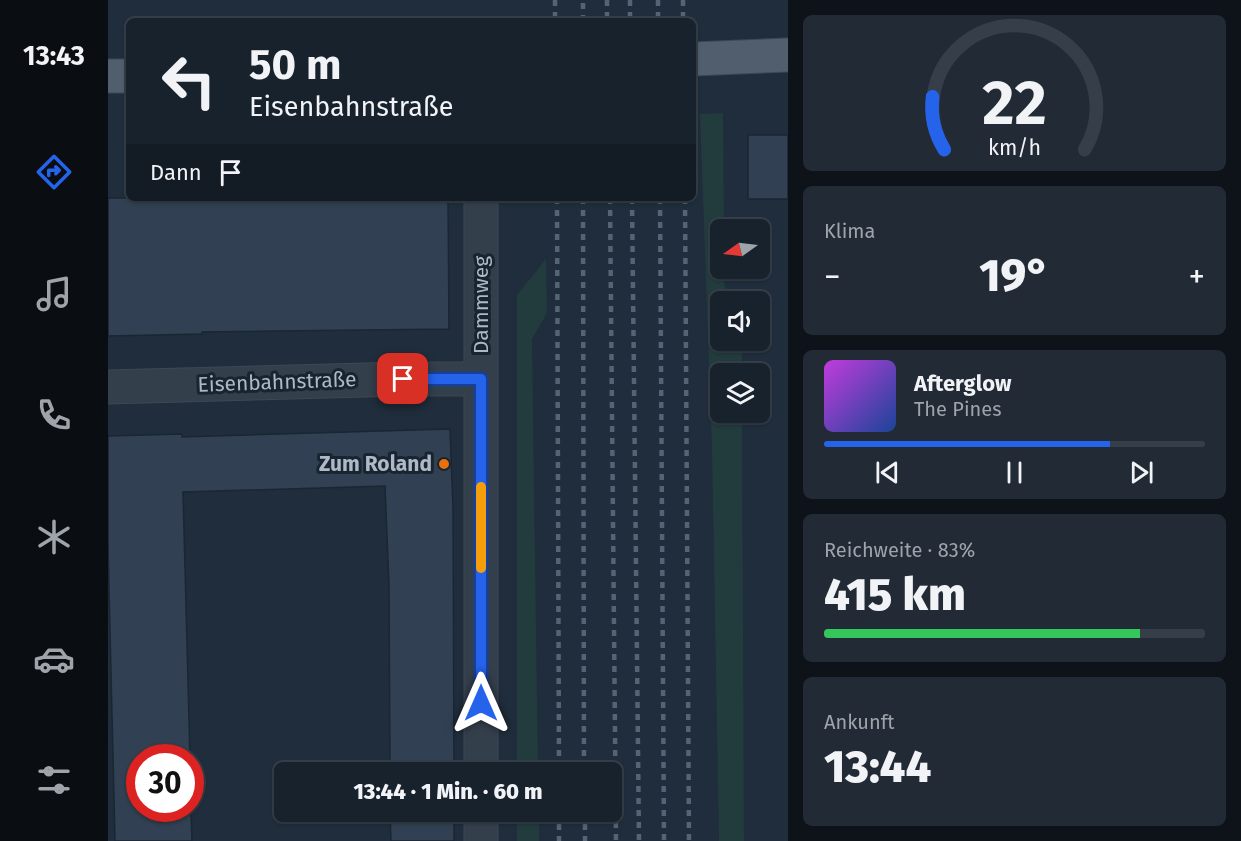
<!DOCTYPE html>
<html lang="de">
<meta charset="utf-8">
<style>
:root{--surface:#18222d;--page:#212a35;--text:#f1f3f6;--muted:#9fa4aa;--line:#363f49;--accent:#2563eb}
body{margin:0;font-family:"Fira Sans",sans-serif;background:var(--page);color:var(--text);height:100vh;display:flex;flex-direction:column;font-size:22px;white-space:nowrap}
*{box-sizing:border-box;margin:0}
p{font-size:20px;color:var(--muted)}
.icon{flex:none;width:33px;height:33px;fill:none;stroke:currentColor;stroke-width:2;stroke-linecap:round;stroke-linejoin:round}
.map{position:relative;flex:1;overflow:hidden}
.side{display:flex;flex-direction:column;gap:15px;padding:15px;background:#0d1319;width:453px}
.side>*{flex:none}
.hud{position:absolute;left:18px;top:18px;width:570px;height:183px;border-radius:9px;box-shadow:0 2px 4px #0004,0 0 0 2px var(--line);background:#18222d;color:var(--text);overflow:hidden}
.needle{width:39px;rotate:256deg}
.controls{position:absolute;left:602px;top:219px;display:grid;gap:12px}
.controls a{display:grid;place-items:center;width:60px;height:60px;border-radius:9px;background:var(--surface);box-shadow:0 2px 4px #0004,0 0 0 2px var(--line);font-size:30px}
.speed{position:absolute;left:18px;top:744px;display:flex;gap:12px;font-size:30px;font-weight:700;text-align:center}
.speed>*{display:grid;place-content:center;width:78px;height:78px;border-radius:50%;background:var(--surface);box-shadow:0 2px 4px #0004,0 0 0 2px var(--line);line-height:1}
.speed .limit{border:9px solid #d22;background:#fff;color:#111}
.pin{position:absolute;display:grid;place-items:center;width:51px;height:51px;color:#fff;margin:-26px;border-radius:12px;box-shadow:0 3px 9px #0006}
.me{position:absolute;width:66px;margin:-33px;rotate:0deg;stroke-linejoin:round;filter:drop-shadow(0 0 4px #0008)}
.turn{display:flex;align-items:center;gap:21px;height:126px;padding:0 24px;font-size:27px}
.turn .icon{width:78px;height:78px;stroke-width:2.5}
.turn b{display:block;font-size:42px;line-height:51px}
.then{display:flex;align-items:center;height:57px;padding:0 24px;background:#0003;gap:12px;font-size:22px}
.big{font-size:45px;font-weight:800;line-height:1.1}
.side .tile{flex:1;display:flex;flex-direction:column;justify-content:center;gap:9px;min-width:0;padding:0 21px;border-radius:9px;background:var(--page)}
.side .dial{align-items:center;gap:0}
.dial svg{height:156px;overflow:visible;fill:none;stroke:var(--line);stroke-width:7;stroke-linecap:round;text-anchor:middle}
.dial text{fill:var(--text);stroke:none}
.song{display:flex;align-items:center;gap:18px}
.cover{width:72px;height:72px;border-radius:9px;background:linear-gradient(135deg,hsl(290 70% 55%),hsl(220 70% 35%))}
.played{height:6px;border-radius:3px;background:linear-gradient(90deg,var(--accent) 75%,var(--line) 75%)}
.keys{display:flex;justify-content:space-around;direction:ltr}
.heat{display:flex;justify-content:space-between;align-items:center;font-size:33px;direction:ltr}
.charge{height:9px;border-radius:4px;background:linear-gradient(90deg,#34c759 83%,var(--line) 0)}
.trip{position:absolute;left:166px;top:762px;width:348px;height:60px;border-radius:9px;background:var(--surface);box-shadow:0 2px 4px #0004,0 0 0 2px var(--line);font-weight:800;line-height:60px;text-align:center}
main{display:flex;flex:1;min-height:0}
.tab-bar{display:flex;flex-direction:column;width:108px;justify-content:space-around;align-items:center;background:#0a0e12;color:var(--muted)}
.tab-bar .icon{width:42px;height:42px}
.tab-bar .on{color:var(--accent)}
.tab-bar b{font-size:27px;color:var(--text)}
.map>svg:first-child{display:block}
</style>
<main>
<nav class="tab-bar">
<b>13:43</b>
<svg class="icon on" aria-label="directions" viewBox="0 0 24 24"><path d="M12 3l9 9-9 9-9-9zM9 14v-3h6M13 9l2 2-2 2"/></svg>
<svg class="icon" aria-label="music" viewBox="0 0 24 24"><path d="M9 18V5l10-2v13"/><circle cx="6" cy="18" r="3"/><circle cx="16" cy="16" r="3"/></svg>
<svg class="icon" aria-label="phone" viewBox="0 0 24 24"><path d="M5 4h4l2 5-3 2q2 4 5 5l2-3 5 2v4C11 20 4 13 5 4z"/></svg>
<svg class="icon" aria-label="climate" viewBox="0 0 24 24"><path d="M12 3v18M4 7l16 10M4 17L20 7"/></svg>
<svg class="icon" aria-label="car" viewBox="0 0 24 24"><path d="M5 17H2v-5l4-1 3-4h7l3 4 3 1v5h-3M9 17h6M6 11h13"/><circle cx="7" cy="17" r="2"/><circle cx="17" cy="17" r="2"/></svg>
<svg class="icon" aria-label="filters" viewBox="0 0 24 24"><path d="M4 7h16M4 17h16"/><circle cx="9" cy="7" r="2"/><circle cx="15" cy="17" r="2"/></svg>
</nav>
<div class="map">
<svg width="680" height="841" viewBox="0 0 680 841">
<rect width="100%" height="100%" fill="#202d3c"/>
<path fill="#223b3d" d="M 615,113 L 616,229 L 612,230 L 612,268 L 616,269 L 616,286 L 633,301 L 612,302 L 612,340 L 634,341 L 634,373 L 612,374 L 612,412 L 634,413 L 636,841 L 611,841 L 604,449 L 592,114 Z
M 438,259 L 439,313 L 424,339 L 430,772 L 409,772 L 409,295 Z
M 409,812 L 431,812 L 431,841 L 409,841 Z"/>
<path fill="#314153" stroke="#1b2633" stroke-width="1.5" d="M 640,135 L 680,135 L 680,199 L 640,199 Z
M 0,198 L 340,198 L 341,329 L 94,332 L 94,334 L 0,336 Z
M 342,429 L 345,508 L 346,772 L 282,772 L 281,585 L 277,486 L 75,492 L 82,758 L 32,758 L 32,808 L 82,808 L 82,777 L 84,841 L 7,841 L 0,544 L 0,436 L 74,434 L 74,437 Z
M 282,812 L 346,812 L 346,841 L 283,841 Z"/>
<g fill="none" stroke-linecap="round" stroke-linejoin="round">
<defs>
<path id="minor" d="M 0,387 L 295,379 L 373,379
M 373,772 L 373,198
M 373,841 L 373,812"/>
<path id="major" d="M 585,59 L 680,55
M 0,76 L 21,76"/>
</defs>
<use href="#minor" stroke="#3d4855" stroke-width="35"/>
<use href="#major" stroke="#3d4855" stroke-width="35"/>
<use href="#minor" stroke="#343f4c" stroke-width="33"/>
<use href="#major" stroke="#515e6d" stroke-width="33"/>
<path stroke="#556374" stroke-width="4.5" stroke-dasharray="6 6" stroke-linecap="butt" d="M 447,0 L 447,21
M 499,0 L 499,21
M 522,0 L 522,21
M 550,0 L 550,21
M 575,0 L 575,21
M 475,21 L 475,0
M 449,198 L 451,772
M 475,198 L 476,772
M 502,198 L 508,841
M 524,198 L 531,841
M 552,198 L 556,841
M 577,198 L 581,841
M 451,812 L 451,841
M 477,812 L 477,841"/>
</g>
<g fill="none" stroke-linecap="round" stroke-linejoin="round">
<defs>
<path id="route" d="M 295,379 L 373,379 L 373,703"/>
</defs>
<use href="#route" stroke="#184099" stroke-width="15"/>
<use href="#route" stroke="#2563eb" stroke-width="10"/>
<path stroke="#f59e0b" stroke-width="10" d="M 373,487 L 373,568"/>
</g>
<circle fill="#e8710a" stroke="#192431" stroke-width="2" cx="336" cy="464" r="6"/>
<g text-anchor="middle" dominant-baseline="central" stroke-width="6" stroke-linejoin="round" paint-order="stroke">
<g font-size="21" fill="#aeb9c8" stroke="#192431">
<text transform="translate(373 305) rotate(-90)">Dammweg</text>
<text transform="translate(169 382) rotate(-2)">Eisenbahnstraße</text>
</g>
<g font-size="21" font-weight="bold" fill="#aeb9c8" stroke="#192431" text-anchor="end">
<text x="324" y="464">Zum Roland</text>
</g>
</g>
</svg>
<div class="controls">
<a><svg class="needle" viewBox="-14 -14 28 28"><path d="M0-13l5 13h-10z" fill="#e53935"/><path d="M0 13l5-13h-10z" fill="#9fa4aa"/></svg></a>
<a><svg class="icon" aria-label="sound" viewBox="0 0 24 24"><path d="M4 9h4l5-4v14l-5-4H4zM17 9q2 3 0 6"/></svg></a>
<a><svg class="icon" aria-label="layers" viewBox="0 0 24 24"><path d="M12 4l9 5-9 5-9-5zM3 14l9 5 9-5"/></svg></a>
</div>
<div class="speed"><div class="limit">30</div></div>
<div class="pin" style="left:295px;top:379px;background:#d93025"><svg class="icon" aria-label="arrive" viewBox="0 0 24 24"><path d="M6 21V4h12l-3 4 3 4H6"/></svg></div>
<svg class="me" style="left:373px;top:703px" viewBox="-20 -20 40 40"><path d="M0-17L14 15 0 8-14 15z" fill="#2563eb" stroke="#fff" stroke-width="4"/></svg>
<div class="trip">13:44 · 1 Min. · 60 m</div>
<div class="hud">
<div class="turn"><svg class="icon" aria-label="left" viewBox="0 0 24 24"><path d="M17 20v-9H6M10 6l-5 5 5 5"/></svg><div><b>50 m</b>Eisenbahnstraße</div></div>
<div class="then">Dann<svg class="icon" aria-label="arrive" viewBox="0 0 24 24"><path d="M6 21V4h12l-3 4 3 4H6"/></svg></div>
</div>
</div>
<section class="side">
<div class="tile dial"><svg viewBox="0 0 100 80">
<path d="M14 69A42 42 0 1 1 86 69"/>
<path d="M14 69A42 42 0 0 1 8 42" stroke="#2563eb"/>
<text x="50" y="56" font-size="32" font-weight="700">22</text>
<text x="50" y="72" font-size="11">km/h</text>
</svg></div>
<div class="tile"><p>Klima</p>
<div class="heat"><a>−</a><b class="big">19°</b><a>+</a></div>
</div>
<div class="tile">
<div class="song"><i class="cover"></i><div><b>Afterglow</b><p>The Pines</p></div></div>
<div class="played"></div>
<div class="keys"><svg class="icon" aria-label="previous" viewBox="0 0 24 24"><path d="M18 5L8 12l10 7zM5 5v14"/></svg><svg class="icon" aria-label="pause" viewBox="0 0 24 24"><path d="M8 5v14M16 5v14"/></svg><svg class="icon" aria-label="next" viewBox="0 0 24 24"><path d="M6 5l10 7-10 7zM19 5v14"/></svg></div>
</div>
<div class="tile"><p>Reichweite · 83%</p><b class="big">415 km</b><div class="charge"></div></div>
<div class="tile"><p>Ankunft</p><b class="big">13:44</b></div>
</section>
</main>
